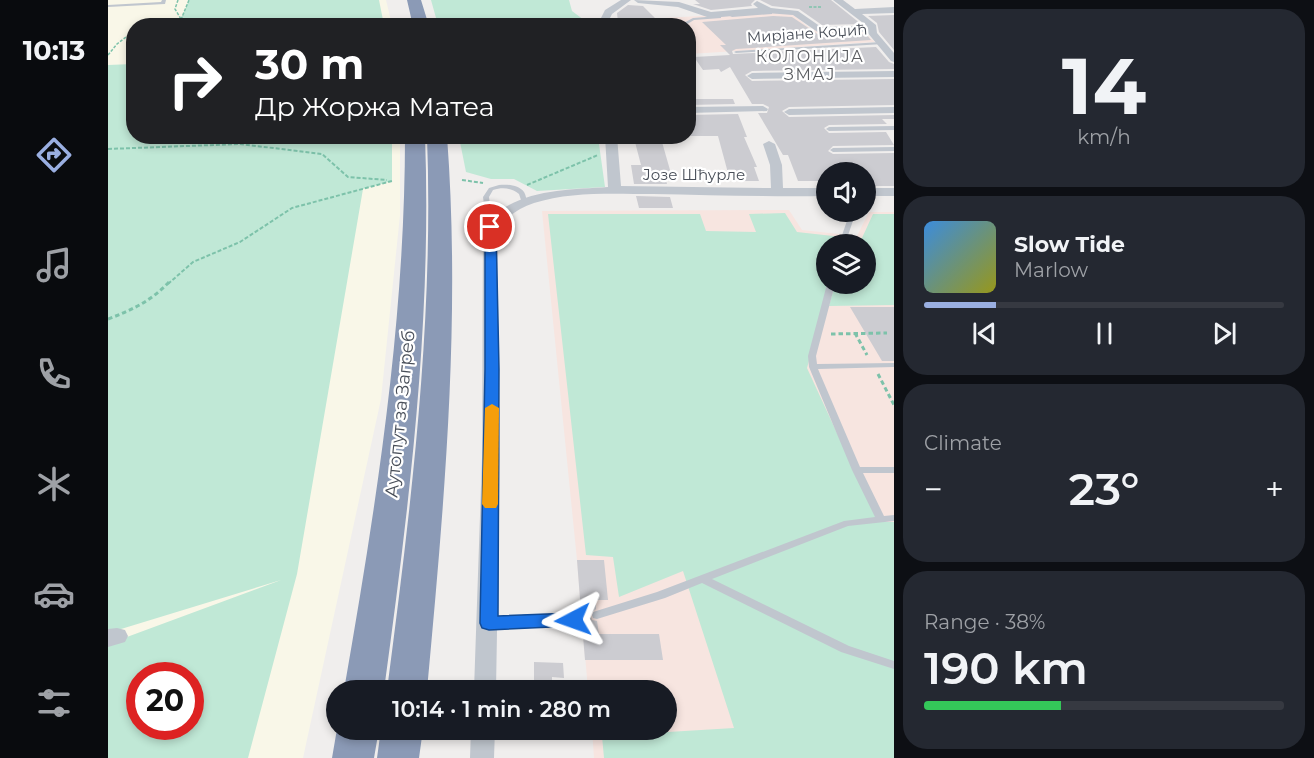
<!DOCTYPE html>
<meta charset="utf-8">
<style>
:root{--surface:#171b24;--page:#242831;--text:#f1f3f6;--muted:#9ea1a6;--line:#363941;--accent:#9aafe1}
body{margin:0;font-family:Montserrat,sans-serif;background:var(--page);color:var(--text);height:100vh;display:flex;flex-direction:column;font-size:22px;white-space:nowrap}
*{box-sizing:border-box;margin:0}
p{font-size:20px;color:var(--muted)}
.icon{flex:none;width:33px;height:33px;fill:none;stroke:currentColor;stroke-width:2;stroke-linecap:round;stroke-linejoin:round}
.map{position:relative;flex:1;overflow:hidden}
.sheet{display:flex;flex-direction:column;gap:9px;padding:9px;background:#0d0f14;width:420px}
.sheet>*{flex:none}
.banner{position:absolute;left:18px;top:18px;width:570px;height:126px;border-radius:24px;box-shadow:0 3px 9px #0003;background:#202124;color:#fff;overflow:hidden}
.tools{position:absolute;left:708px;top:162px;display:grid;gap:12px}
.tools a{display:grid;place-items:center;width:60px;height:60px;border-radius:50%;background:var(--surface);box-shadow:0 3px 9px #0003;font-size:30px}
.speed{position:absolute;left:18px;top:662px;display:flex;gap:12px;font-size:30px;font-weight:700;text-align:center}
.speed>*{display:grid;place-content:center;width:78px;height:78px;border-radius:50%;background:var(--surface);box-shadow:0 3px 9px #0003;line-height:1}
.speed .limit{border:9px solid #d22;background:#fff;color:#111}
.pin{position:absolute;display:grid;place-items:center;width:51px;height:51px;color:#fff;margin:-26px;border:3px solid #fff;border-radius:50%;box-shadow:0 2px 6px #0007}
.me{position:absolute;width:66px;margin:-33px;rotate:266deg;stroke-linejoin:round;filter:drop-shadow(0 0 4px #0008)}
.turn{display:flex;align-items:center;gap:21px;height:126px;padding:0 30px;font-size:27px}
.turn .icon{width:78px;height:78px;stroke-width:2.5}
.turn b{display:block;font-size:42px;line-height:51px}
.big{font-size:45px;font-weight:600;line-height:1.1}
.sheet .widget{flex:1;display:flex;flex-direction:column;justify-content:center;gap:9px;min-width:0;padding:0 21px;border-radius:24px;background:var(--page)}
.sheet .dial{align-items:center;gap:0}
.dial b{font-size:78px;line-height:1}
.song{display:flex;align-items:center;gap:18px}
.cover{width:72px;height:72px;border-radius:9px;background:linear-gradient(135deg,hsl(210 70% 55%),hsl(60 70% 35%))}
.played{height:6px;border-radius:3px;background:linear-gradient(90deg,var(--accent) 20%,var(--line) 20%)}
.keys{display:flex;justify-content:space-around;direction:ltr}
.heat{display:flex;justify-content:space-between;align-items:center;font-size:33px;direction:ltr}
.charge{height:9px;border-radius:4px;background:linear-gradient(90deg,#34c759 38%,var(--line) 0)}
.trip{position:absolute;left:218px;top:680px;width:351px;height:60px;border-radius:30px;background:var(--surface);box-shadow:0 3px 9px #0003;font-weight:600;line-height:60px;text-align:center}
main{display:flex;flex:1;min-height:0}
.tab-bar{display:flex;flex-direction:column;width:108px;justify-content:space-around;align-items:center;background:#090b0e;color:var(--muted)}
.tab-bar .icon{width:42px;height:42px}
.tab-bar .selected{color:var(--accent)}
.tab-bar b{font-size:27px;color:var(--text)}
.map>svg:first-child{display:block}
</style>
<main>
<nav class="tab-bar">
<b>10:13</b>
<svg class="icon selected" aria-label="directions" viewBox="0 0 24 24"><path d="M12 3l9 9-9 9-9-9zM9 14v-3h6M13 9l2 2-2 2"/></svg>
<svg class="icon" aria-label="music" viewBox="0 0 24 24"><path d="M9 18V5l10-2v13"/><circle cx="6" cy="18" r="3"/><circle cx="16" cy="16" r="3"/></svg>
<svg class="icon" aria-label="phone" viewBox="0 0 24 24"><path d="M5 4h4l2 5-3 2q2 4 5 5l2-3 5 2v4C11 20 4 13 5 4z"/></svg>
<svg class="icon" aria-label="climate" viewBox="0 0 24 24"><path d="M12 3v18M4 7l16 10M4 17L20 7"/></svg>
<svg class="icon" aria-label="car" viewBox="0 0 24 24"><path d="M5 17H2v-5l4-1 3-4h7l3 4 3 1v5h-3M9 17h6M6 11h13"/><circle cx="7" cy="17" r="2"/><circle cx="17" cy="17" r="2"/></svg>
<svg class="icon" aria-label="filters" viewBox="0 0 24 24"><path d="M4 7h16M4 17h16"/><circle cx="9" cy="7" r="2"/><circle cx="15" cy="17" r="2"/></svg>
</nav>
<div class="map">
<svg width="786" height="758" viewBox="0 0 786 758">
<rect width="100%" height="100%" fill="#f0eeed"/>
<path fill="#f9f7e8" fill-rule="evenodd" d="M 0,0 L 278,0 L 284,25 L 26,26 L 26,136 L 292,137 L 292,215 L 273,399 L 195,758 L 0,758 ZM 32,675 L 82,675 L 82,726 L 32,726 Z"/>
<path fill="#f7e5e0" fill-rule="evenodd" d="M 661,12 L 683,13 L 703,29 L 713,32 L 753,30 L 767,42 L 581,54 L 580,26 L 499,26 L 499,23 L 504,21 Z
M 681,210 L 694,230 L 749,236 L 761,212 L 786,212 L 786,758 L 486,758 L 484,729 L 558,729 L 558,690 L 480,690 L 469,560 L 434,211 ZM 718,244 L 758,244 L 758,284 L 718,284 Z"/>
<path fill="#c0e8d6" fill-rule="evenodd" d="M 81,0 L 271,0 L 276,25 L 88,25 L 73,19 Z
M 323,0 L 461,0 L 464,11 L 476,20 L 477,25 L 330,25 Z
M 25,64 L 26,136 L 284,137 L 284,181 L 255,189 L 189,574 L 140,758 L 0,758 L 0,644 L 173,580 L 0,633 L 0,65 ZM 32,675 L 82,675 L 82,726 L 32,726 Z
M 351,137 L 490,137 L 497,187 L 429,191 L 406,179 L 383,179 L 358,172 Z
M 677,213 L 689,232 L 734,237 L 732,244 L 718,244 L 718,284 L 722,284 L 699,368 L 770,522 L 786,522 L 786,758 L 496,758 L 494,736 L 626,728 L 575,571 L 511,597 L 505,557 L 478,555 L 440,214 L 592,214 L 598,231 L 648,232 L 641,214 Z
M 765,214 L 786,214 L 786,305 L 721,306 L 727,284 L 758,284 L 758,244 L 739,244 L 741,238 L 754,238 Z"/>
<path fill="#ccccd1" d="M 587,0 L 647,0 L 643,4 L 644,6 L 603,10 L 585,4 L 592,4 Z
M 652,0 L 723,0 L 753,24 L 714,25 L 691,9 L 664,6 Z
M 520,5 L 535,6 L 548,19 L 510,22 L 509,13 Z
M 786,15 L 786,50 L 771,32 L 769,23 L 760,16 Z
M 665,16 L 684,17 L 711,35 L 758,34 L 763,40 L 628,49 L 624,51 L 625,54 L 768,47 L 781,62 L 786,64 L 786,69 L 644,71 L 637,75 L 644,81 L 786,79 L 786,105 L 681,107 L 674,111 L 681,117 L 786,115 L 786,119 L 774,119 L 779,124 L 721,125 L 716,128 L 721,133 L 778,132 L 786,145 L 725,146 L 720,151 L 725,154 L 786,153 L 786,186 L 758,186 L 758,172 L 718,172 L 718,186 L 712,186 L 714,181 L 690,181 L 680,155 L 675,155 L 650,113 L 659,113 L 661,107 L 655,104 L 644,104 L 622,67 L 613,72 L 611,69 L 595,70 L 586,57 L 622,55 L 612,45 L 618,45 L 594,22 Z
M 580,99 L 625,99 L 627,104 L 580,105 Z
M 630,114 L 639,137 L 636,137 L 649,167 L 646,167 L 651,181 L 633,181 L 630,173 L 620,173 L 610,136 L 580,136 L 580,115 Z
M 527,142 L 554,142 L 564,177 L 557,177 L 559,184 L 526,184 L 523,165 L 533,165 Z
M 528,196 L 562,197 L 565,208 L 531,208 Z
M 742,307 L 786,307 L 786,361 L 774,361 Z
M 469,560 L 496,560 L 500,600 L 488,600 L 488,609 L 482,614 L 484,620 L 489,621 L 491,634 L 551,634 L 555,660 L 477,660 L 474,624 L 480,622 L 481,617 L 479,613 L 473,612 Z
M 426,662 L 455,663 L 456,678 L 444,677 L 444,690 L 426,690 Z"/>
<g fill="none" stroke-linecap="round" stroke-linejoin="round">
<path stroke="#7dc2aa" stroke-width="1.5" stroke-dasharray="3 1.5" stroke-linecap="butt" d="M 70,0 L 67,9 L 73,19 L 88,26
M 701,7 L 713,7
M 67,26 L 72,22 L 81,0
M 0,55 L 9,44 L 26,31"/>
<path stroke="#7dc2aa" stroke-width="2" stroke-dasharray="4 2" stroke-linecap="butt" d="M 0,149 L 132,144 L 214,154 L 240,177 L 279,180
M 354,180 L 375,183
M 419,185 L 490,155
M 60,284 L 85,262 L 132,242 L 184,208 L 284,181"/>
<path stroke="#7dc2aa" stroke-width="3" stroke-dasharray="4.5 3" stroke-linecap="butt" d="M 0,319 C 24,310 43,301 61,282
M 747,333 L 759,355
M 723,334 L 779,333
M 770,374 L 786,405"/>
<path fill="#c0c6ce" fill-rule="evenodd" d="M 54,0 L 58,0 L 57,4 L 0,7 L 0,5 L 53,2 Z
M 662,12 L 664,12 L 664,14 L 624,17 L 622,16 L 624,15 Z
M 611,16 L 613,16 L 613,18 L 586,20 L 576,26 L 570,26 L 585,18 Z
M 773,42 L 775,42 L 775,44 L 628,53 L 626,52 L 628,51 Z
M 786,126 L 786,130 L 721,131 L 718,129 L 721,127 Z
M 786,147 L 786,151 L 725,152 L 722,150 L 725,148 Z
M 391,185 C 399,184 411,185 416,192 C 417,193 419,200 419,202 L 418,203 L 414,203 L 411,194 C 403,188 395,187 385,190 L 381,197 L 385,227 L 382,229 L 379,227 L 375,197 L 381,188 Z
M 742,212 L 748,212 L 737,244 L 731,244 Z
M 719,284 L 727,284 L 708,356 L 709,364 L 786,363 L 786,367 L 710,369 L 752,467 L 786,467 L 786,473 L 755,473 L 776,516 L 786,515 L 786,521 L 740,526 L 604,579 L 741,646 L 786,661 L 786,669 L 733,652 L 594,583 L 557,598 L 489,619 L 485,618 L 484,615 L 485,612 L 549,592 L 736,521 L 767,517 L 744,470 L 701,367 L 700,356 Z
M 474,614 L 478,615 L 479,618 L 478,621 L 449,625 L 381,627 L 377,626 L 376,623 L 377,620 L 381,619 L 449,617 Z"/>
<path fill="#c0c6ce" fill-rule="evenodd" d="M 513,0 L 523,0 L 504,14 L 498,26 L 489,26 L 497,10 Z
M 526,0 L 571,2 L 603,12 L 650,8 L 645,4 L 649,1 L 663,8 L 690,11 L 713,27 L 759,26 L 725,0 L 735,0 L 747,9 L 786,7 L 786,13 L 754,14 L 768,25 L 769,33 L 786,53 L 786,62 L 783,61 L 759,32 L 711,33 L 685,15 L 658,13 L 602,18 L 570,7 L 530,3 Z
M 786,71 L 786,77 L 644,79 L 639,76 L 644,73 Z
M 655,106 L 660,109 L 659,111 L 580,113 L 580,107 Z
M 786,107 L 786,113 L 681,115 L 676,112 L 681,109 Z
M 497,136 L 509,136 L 513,186 L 663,188 L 662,165 L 655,144 L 661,141 L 667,144 L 674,165 L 675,188 L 718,188 L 718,196 C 661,197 603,195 545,194 C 507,194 463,191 426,203 C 411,208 400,216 389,228 L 392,458 L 388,690 L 366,690 L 374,458 L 375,227 C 404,189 457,190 500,187 Z
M 758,188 L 786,188 L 786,196 L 758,196 Z
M 9,628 L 17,630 L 20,636 L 17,642 L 0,647 L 0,629 Z
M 363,729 L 387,729 L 386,758 L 362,758 Z"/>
<path fill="#8b9ab6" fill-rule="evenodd" d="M 299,0 L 313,0 L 321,26 L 305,26 Z
M 297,136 L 317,136 C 324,323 301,506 276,690 L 236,690 C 268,506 297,324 297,136 Z
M 319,136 L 339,136 C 353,322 336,505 319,690 L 279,690 C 303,506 326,323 319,136 Z
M 229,729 L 271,729 L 266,758 L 224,758 Z
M 273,729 L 315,729 L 311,758 L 269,758 Z"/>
</g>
<path fill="#1a73e8" stroke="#114b97" stroke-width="1.5" d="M 382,224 L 388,227 L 391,369 L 390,616 L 465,613 L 472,615 L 474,620 L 472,624 L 465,626 L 381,630 L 374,628 L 372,623 L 377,369 L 377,227 Z"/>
<path fill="#f59e0b" d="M 384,404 L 391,408 L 390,504 L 388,508 L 377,508 L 374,504 L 377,408 Z"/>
<g text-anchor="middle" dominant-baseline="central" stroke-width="4.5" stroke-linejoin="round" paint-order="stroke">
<g font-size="15" fill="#484e58" stroke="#fff">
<text transform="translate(699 33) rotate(-4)">Мирјане Коџић</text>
<text x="586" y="174">Јозе Шћурле</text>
</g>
<g font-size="16" letter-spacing="1.5" fill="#5b5d61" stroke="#fff">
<text x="702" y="56">КОЛОНИЈА<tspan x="702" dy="18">ЗМАЈ</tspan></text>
</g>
<g font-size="18" fill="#484e58" stroke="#fff">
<text transform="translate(292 414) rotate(-84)">Аутопут за Загреб</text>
</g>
</g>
</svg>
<div class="tools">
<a><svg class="icon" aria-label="sound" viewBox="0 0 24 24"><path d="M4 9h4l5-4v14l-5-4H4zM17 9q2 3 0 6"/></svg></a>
<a><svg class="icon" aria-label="layers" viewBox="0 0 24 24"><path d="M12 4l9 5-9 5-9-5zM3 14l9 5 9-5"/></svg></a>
</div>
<div class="speed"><div class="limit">20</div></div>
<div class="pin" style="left:382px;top:227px;background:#d93025"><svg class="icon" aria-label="arrive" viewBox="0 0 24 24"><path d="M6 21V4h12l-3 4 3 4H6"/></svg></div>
<svg class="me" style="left:465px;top:620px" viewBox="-20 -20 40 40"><path d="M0-17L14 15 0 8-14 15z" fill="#1a73e8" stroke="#fff" stroke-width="4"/></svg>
<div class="trip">10:14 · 1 min · 280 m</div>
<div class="banner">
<div class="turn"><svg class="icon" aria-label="right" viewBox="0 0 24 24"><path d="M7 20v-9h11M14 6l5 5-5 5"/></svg><div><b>30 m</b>Др Жоржа Матеа</div></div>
</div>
</div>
<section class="sheet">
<div class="widget dial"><b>14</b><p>km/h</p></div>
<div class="widget">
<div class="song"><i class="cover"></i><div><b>Slow Tide</b><p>Marlow</p></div></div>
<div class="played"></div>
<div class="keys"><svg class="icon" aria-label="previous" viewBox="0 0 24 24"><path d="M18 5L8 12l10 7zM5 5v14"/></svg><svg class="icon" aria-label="pause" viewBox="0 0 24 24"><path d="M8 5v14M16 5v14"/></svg><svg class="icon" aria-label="next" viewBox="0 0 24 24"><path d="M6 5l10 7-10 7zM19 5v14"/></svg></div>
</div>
<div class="widget"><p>Climate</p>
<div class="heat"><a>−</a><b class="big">23°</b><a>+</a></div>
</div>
<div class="widget"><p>Range · 38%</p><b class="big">190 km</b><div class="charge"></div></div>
</section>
</main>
